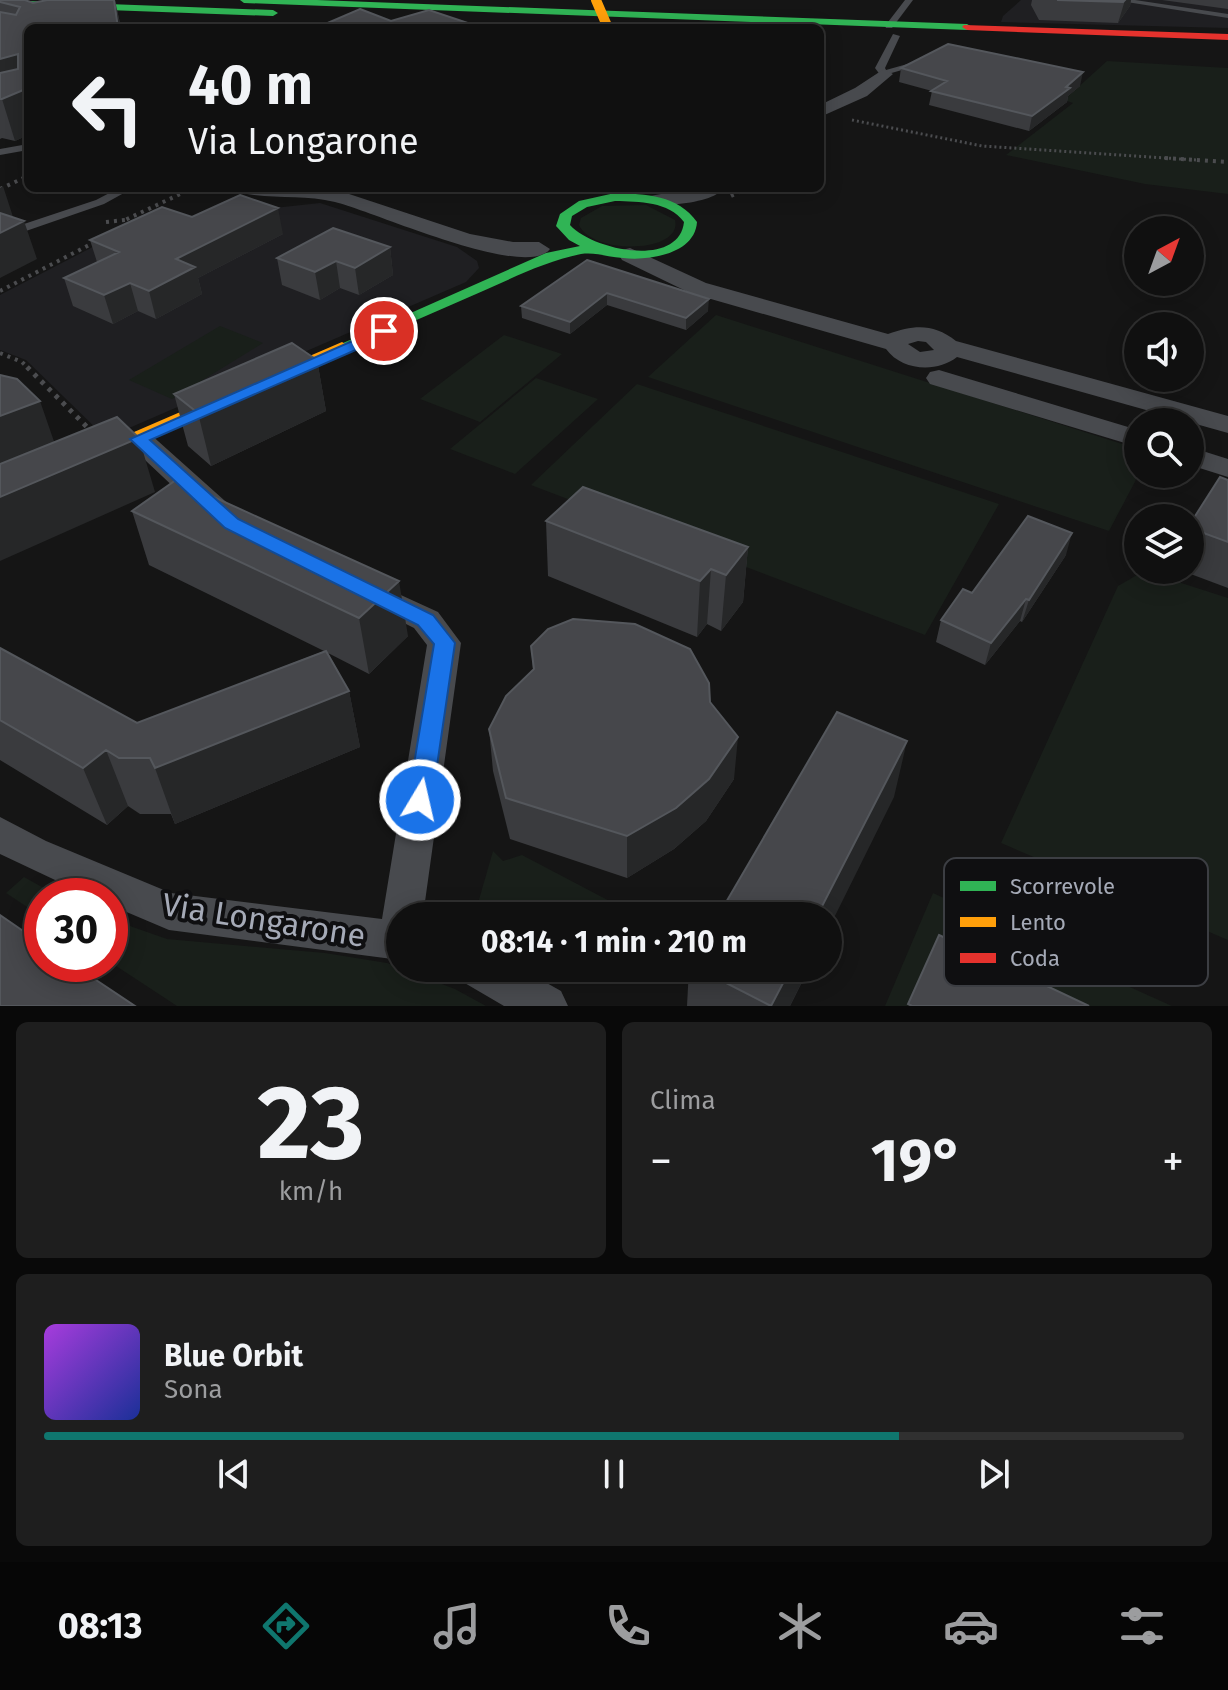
<!DOCTYPE html>
<html lang="it">
<meta charset="utf-8">
<style>
:root{--surface:#101010;--page:#1e1e1e;--text:#f1f3f6;--muted:#9c9d9f;--line:#303030;--accent:#0f766e}
body{margin:0;font-family:"Fira Sans",sans-serif;background:var(--page);color:var(--text);height:100vh;display:flex;flex-direction:column;font-size:30px;white-space:nowrap}
*{box-sizing:border-box;margin:0}
p{font-size:26px;color:var(--muted)}
.icon{flex:none;width:44px;height:44px;fill:none;stroke:currentColor;stroke-width:2;stroke-linecap:round;stroke-linejoin:round}
.map{position:relative;height:1006px;overflow:hidden}
.details{display:flex;flex-direction:column;gap:16px;padding:16px;background:#090909;flex:1}
.details>*{flex:none}
.banner{position:absolute;left:24px;top:24px;width:800px;height:168px;border-radius:12px;box-shadow:0 4px 20px #0003,0 0 0 2px var(--line);background:#101010;color:var(--text);overflow:hidden}
.needle{width:52px;rotate:41deg}
.buttons{position:absolute;left:1124px;top:216px;display:grid;gap:16px}
.buttons a{display:grid;place-items:center;width:80px;height:80px;border-radius:50%;background:var(--surface);box-shadow:0 4px 20px #0003,0 0 0 2px var(--line);font-size:40px}
.speed{position:absolute;left:24px;top:878px;display:flex;gap:16px;font-size:40px;font-weight:700;text-align:center}
.speed>*{display:grid;place-content:center;width:104px;height:104px;border-radius:50%;background:var(--surface);box-shadow:0 4px 20px #0003,0 0 0 2px var(--line);line-height:1}
.speed .limit{border:12px solid #d22;background:#fff;color:#111}
.pin{position:absolute;display:grid;place-items:center;width:68px;height:68px;color:#fff;margin:-34px;border:4px solid #fff;border-radius:50%;box-shadow:0 2px 8px #0007}
.me{position:absolute;width:88px;margin:-44px;rotate:9deg;stroke-linejoin:round;filter:drop-shadow(0 0 6px #0008)}
.turn{display:flex;align-items:center;gap:28px;height:168px;padding:0 32px;font-size:36px}
.turn .icon{width:104px;height:104px;stroke-width:2.5}
.turn b{display:block;font-size:56px;line-height:68px}
.big{font-size:60px;font-weight:700;line-height:1.1}
.details .tile{flex:1;display:flex;flex-direction:column;justify-content:center;gap:12px;min-width:0;padding:0 28px;border-radius:12px;background:var(--page)}
.details .dial{align-items:center;gap:0}
.dial b{font-size:104px;line-height:1}
.song{display:flex;align-items:center;gap:24px}
.cover{width:96px;height:96px;border-radius:12px;background:linear-gradient(135deg,hsl(280 70% 55%),hsl(230 70% 35%))}
.played{height:8px;border-radius:4px;background:linear-gradient(90deg,var(--accent) 75%,var(--line) 75%)}
.keys{display:flex;justify-content:space-around;direction:ltr}
.heat{display:flex;justify-content:space-between;align-items:center;font-size:44px;direction:ltr}
.details .tiles{flex:1;display:grid;gap:16px;grid-template-columns:1fr 1fr}
.tile:last-child{grid-column:span 2}
.trip{position:absolute;left:386px;top:902px;width:456px;height:80px;border-radius:40px;background:var(--surface);box-shadow:0 4px 20px #0003,0 0 0 2px var(--line);font-weight:700;line-height:80px;text-align:center}
.dock{display:flex;height:128px;justify-content:space-around;align-items:center;background:#060606;color:var(--muted)}
.dock .icon{width:56px;height:56px}
.dock .active{color:var(--accent)}
.dock b{font-size:36px;color:var(--text)}
.map>svg:first-child{display:block}
</style>
<div class="map">
<svg width="1228" height="1006" viewBox="0 0 1228 1006">
<rect width="100%" height="100%" fill="#151515"/>
<path fill="#1f1f22" d="M 1021,0 L 1228,0 L 1228,28 L 1001,22 L 1003,16 Z
M 320,203 L 457,247 L 477,261 L 479,268 L 466,282 L 106,438 L 26,360 L 0,350 L 0,295 L 141,222 L 199,244 L 274,208 Z"/>
<path fill="#191f1a" d="M 1107,61 L 1228,68 L 1228,194 L 1145,184 L 1006,155 L 1073,103 L 1064,100 Z
M 646,205 L 675,220 C 683,254 592,255 579,225 L 581,218 L 602,206 Z
M 716,315 L 1138,449 L 1139,474 L 1109,531 L 648,377 Z
M 220,326 L 263,343 L 172,399 L 129,380 Z
M 504,335 L 562,354 L 480,422 L 420,399 Z
M 536,378 L 598,399 L 515,474 L 450,449 Z
M 637,384 L 999,504 L 925,635 L 531,485 Z
M 1144,571 L 1228,598 L 1228,940 L 1001,843 L 1118,586 Z
M 493,851 L 503,861 L 522,855 L 638,916 L 486,916 L 476,910 Z
M 24,877 L 58,896 L 42,896 L 42,917 L 6,893 Z
M 989,890 L 1081,931 L 1072,961 L 1172,1006 L 885,1006 L 933,893 L 979,914 Z
M 110,919 L 167,939 L 325,953 L 387,963 L 455,989 L 486,1006 L 177,1006 L 110,962 Z"/>
<g fill="none" stroke-linecap="round" stroke-linejoin="round">
<path stroke="#4b4c4f" stroke-width="3" stroke-dasharray="2 3" stroke-linecap="butt" d="M 852,120 L 982,146 L 1196,160"/>
<path stroke="#4b4c4f" stroke-width="4" stroke-dasharray="3 5" stroke-linecap="butt" d="M 1165,158 L 1228,162
M 0,189 L 28,176
M 731,196 L 741,191 L 740,188
M 106,222 L 125,220
M 129,225 L 125,220 L 193,188
M 0,291 L 95,242
M 0,353 L 22,362 L 29,369"/>
<path stroke="#4b4c4f" stroke-width="5" stroke-dasharray="4 6" stroke-linecap="butt" d="M 27,367 L 87,427"/>
<path fill="#484a4e" fill-rule="evenodd" d="M 905,0 L 913,0 L 892,28 L 886,28 L 885,26 Z
M 1114,0 L 1135,0 L 1228,14 L 1228,18 Z
M 893,34 L 900,36 L 885,68 L 886,70 L 918,61 L 923,64 L 881,76 L 875,68 Z
M 28,144 L 28,150 L 0,155 L 0,149 Z
M 119,188 L 133,188 L 104,204 L 0,240 L 0,232 L 96,200 Z"/>
<path fill="#484a4e" fill-rule="evenodd" d="M 884,69 L 893,74 L 867,96 L 820,117 L 820,105 L 855,88 Z
M 235,188 L 337,190 L 470,234 L 513,242 L 539,242 L 550,249 C 526,281 370,210 335,202 C 303,194 270,200 238,192 Z
M 694,188 L 717,188 L 719,192 C 711,202 655,210 647,200 L 650,196 Z
M 630,248 L 706,283 L 888,334 C 914,325 933,323 956,341 L 1228,416 L 1228,433 L 957,357 C 937,373 902,371 886,349 L 690,293 L 622,260 L 619,255 L 622,250 ZM 918,341 L 926,342 L 934,350 L 920,352 L 908,344 Z
M 939,370 L 1138,430 L 1138,447 L 930,384 L 926,378 L 930,372 Z
M 139,431 L 149,433 L 234,509 L 238,516 L 234,523 L 223,526 L 212,523 L 129,445 L 125,439 L 129,433 Z
M 1190,447 L 1228,459 L 1228,477 L 1190,465 Z
M 368,580 L 438,612 L 461,643 L 423,916 L 400,916 L 400,960 L 169,930 L 110,905 L 110,896 L 89,896 L 0,854 L 0,817 L 46,841 L 171,893 L 382,919 L 427,645 L 414,628 L 356,599 L 352,591 L 356,583 Z
M 457,968 L 520,968 L 561,991 L 568,1006 L 504,1006 L 463,982 Z"/>
<path fill="#30b455" fill-rule="evenodd" d="M 0,0 L 273,10 L 278,13 L 273,16 L 0,6 Z
M 240,0 L 317,0 L 967,24 L 972,27 L 967,30 L 244,3 Z
M 615,193 C 646,194 678,195 697,222 C 695,254 649,261 623,258 C 607,257 596,252 581,254 C 546,261 515,277 483,291 C 438,311 393,330 347,350 L 342,352 L 334,347 L 546,253 L 580,246 L 569,240 L 556,226 L 560,214 L 579,201 ZM 615,201 C 640,202 668,201 684,222 C 679,268 594,251 570,225 L 572,216 L 587,207 Z"/>
<path fill="#ff9f0a" fill-rule="evenodd" d="M 342,342 L 350,347 L 347,350 L 0,503 L 0,490 Z"/>
<path fill="#e5322d" fill-rule="evenodd" d="M 964,25 L 1228,34 L 1228,40 L 967,30 L 962,27 Z"/>
<path stroke="#ff9f0a" stroke-width="10" d="M 596,0 L 608,28"/>
</g>
<path fill="#3a3b3e" d="M 0,0 L 33,3 L 115,0 L 121,28 L 28,28 L 28,135 L 15,141 L 2,138 L 0,139 Z
M 1032,0 L 1131,0 L 1130,6 L 1118,23 L 1039,20 L 1031,5 Z
M 1162,0 L 1228,0 L 1228,9 Z
M 901,68 L 1080,86 L 1068,96 L 1067,102 L 1029,131 L 929,105 L 932,91 L 899,82 Z
M 192,217 L 283,234 L 198,278 L 202,294 L 156,319 L 138,311 L 113,324 L 73,306 L 64,278 L 97,262 L 90,240 Z
M 390,247 L 393,275 L 359,295 L 340,288 L 320,300 L 282,285 L 277,258 Z
M 587,260 L 708,311 L 686,330 L 607,305 L 570,334 L 522,318 L 521,306 Z
M 317,360 L 326,411 L 211,466 L 188,446 L 174,394 Z
M 1228,480 L 1228,588 L 1180,570 L 1190,570 L 1190,524 Z
M 132,511 L 408,636 L 369,674 L 328,653 L 349,691 L 360,747 L 175,824 L 171,814 L 140,814 L 128,806 L 107,825 L 0,760 L 0,648 L 137,723 L 324,651 L 149,565 Z
M 546,521 L 748,547 L 743,602 L 721,631 L 707,624 L 697,637 L 548,576 Z
M 1066,555 L 1022,622 L 1020,621 L 985,665 L 936,642 L 941,620 L 972,593 Z
M 531,646 L 710,702 L 734,779 L 706,821 L 674,849 L 627,878 L 510,839 L 493,771 L 489,729 L 533,671 Z
M 689,968 L 809,968 L 790,1006 L 687,1006 Z"/>
<path fill="#262728" d="M 114,0 L 121,28 L 118,28 Z
M 1125,0 L 1131,0 L 1130,6 L 1118,23 Z
M 18,54 L 28,88 L 28,135 L 15,141 L 2,99 L 0,99 L 0,59 Z
M 1083,72 L 1080,86 L 1068,96 L 1067,102 L 1029,131 L 1032,116 Z
M 3,186 L 15,223 L 0,231 L 0,188 Z
M 278,208 L 283,234 L 198,278 L 202,294 L 156,319 L 149,291 L 176,259 Z
M 24,221 L 37,259 L 0,278 L 0,233 Z
M 390,247 L 393,275 L 359,295 L 355,268 Z
M 336,261 L 340,288 L 320,300 L 315,272 Z
M 130,283 L 138,311 L 113,324 L 104,295 Z
M 607,293 L 607,305 L 570,334 L 570,322 Z
M 709,299 L 708,311 L 686,330 L 686,318 Z
M 317,360 L 326,411 L 211,466 L 198,413 Z
M 40,401 L 58,453 L 4,475 L 0,463 L 0,416 Z
M 139,438 L 155,492 L 0,561 L 0,497 Z
M 1072,533 L 1066,555 L 1022,622 L 1029,600 Z
M 748,547 L 743,602 L 721,631 L 726,575 Z
M 711,569 L 707,624 L 697,637 L 700,581 Z
M 399,581 L 408,636 L 369,674 L 359,618 Z
M 1026,599 L 1020,621 L 985,665 L 991,643 Z
M 349,691 L 360,747 L 175,824 L 155,768 Z
M 738,737 L 734,779 L 706,821 L 674,849 L 627,878 L 627,836 Z
M 907,741 L 894,797 L 828,930 L 828,916 L 817,916 Z
M 106,750 L 128,806 L 107,825 L 83,768 Z
M 791,968 L 809,968 L 790,1006 L 771,1006 Z"/>
<path fill="#46474b" stroke="#54575c" stroke-width="2" d="M 0,0 L 25,0 L 33,3 L 47,0 L 114,0 L 118,28 L 28,28 L 28,88 L 2,99 L 0,99 L 0,73 L 18,69 L 18,54 L 0,59 L 0,12 L 16,15 L 20,7 L 0,2 Z
M 1057,0 L 1125,0 L 1123,2 Z
M 360,9 L 391,21 L 429,10 L 477,26 L 468,28 L 316,28 Z
M 948,44 L 1083,72 L 1066,87 L 1070,88 L 1032,116 L 931,91 L 947,81 L 901,68 Z
M 240,195 L 278,208 L 176,259 L 195,267 L 149,291 L 130,283 L 104,295 L 64,278 L 119,252 L 90,240 L 162,207 L 192,217 Z
M 0,213 L 24,221 L 0,233 Z
M 333,228 L 390,247 L 355,268 L 336,261 L 315,272 L 277,258 Z
M 587,260 L 709,299 L 686,318 L 607,293 L 570,322 L 521,306 Z
M 292,343 L 317,360 L 198,413 L 174,394 Z
M 0,375 L 17,379 L 40,401 L 0,416 Z
M 117,417 L 139,438 L 0,497 L 0,464 Z
M 1220,477 L 1228,480 L 1228,542 L 1190,528 L 1190,524 Z
M 176,480 L 399,581 L 359,618 L 132,511 Z
M 583,487 L 748,547 L 726,575 L 711,569 L 700,581 L 546,521 Z
M 1028,516 L 1072,533 L 1029,600 L 1026,599 L 991,643 L 941,620 L 963,589 L 972,593 Z
M 573,619 L 635,624 L 690,649 L 709,683 L 710,702 L 738,737 L 709,779 L 676,808 L 627,836 L 506,798 L 489,729 L 506,696 L 534,669 L 531,646 L 548,629 Z
M 0,648 L 137,723 L 326,651 L 349,691 L 155,768 L 150,758 L 119,758 L 106,750 L 83,768 L 0,720 Z
M 837,712 L 907,741 L 817,916 L 718,916 Z
M 0,915 L 42,944 L 42,964 L 72,964 L 135,1006 L 0,1006 Z
M 939,935 L 1089,1006 L 912,1006 L 908,1004 Z
M 697,968 L 791,968 L 771,1006 Z"/>
<path fill="#1a73e8" stroke="#114b97" stroke-width="2" d="M 384,327 L 390,328 L 390,335 L 150,440 L 238,519 L 433,615 L 455,643 L 432,800 L 428,807 L 420,810 L 412,807 L 408,800 L 434,644 L 418,625 L 225,528 L 130,439 Z"/>
<g text-anchor="middle" dominant-baseline="central" stroke-width="8" stroke-linejoin="round" paint-order="stroke">
<g font-size="32" fill="#a5aab7" stroke="#0f0f11">
<text transform="translate(264 920) rotate(9)">Via Longarone</text>
</g>
</g>
<rect x="944" y="858" width="264" height="128" rx="12" fill="#0f0f11" stroke="#3c3e43" stroke-width="2"/>
<rect x="960" y="881" width="36" height="10" fill="#30b455"/>
<rect x="960" y="917" width="36" height="10" fill="#ff9f0a"/>
<rect x="960" y="953" width="36" height="10" fill="#e5322d"/>
<g font-size="22" fill="#a5aab7">
<text x="1010" y="894">Scorrevole</text>
<text x="1010" y="930">Lento</text>
<text x="1010" y="966">Coda</text>
</g>
</svg>
<div class="buttons">
<a><svg class="needle" viewBox="-14 -14 28 28"><path d="M0-13l5 13h-10z" fill="#e53935"/><path d="M0 13l5-13h-10z" fill="#9c9d9f"/></svg></a>
<a><svg class="icon" aria-label="sound" viewBox="0 0 24 24"><path d="M4 9h4l5-4v14l-5-4H4zM17 9q2 3 0 6"/></svg></a>
<a><svg class="icon" aria-label="search" viewBox="0 0 24 24"><circle cx="10" cy="10" r="6"/><path d="M15 15l6 6"/></svg></a>
<a><svg class="icon" aria-label="layers" viewBox="0 0 24 24"><path d="M12 4l9 5-9 5-9-5zM3 14l9 5 9-5"/></svg></a>
</div>
<div class="speed"><div class="limit">30</div></div>
<div class="pin" style="left:384px;top:331px;background:#d93025"><svg class="icon" aria-label="arrive" viewBox="0 0 24 24"><path d="M6 21V4h12l-3 4 3 4H6"/></svg></div>
<svg class="me" style="left:420px;top:800px" viewBox="-20 -20 40 40"><circle r="17" fill="#1a73e8" stroke="#fff" stroke-width="3"/><path d="M0-11L8 9 0 5-8 9z" fill="#fff"/></svg>
<div class="trip">08:14 · 1 min · 210 m</div>
<div class="banner">
<div class="turn"><svg class="icon" aria-label="left" viewBox="0 0 24 24"><path d="M17 20v-9H6M10 6l-5 5 5 5"/></svg><div><b>40 m</b>Via Longarone</div></div>
</div>
</div>
<section class="details">
<div class="tiles">
<div class="tile dial"><b>23</b><p>km/h</p></div>
<div class="tile"><p>Clima</p>
<div class="heat"><a>−</a><b class="big">19°</b><a>+</a></div>
</div>
<div class="tile">
<div class="song"><i class="cover"></i><div><b>Blue Orbit</b><p>Sona</p></div></div>
<div class="played"></div>
<div class="keys"><svg class="icon" aria-label="previous" viewBox="0 0 24 24"><path d="M18 5L8 12l10 7zM5 5v14"/></svg><svg class="icon" aria-label="pause" viewBox="0 0 24 24"><path d="M8 5v14M16 5v14"/></svg><svg class="icon" aria-label="next" viewBox="0 0 24 24"><path d="M6 5l10 7-10 7zM19 5v14"/></svg></div>
</div>
</div>
</section>
<nav class="dock">
<b>08:13</b>
<svg class="icon active" aria-label="directions" viewBox="0 0 24 24"><path d="M12 3l9 9-9 9-9-9zM9 14v-3h6M13 9l2 2-2 2"/></svg>
<svg class="icon" aria-label="music" viewBox="0 0 24 24"><path d="M9 18V5l10-2v13"/><circle cx="6" cy="18" r="3"/><circle cx="16" cy="16" r="3"/></svg>
<svg class="icon" aria-label="phone" viewBox="0 0 24 24"><path d="M5 4h4l2 5-3 2q2 4 5 5l2-3 5 2v4C11 20 4 13 5 4z"/></svg>
<svg class="icon" aria-label="climate" viewBox="0 0 24 24"><path d="M12 3v18M4 7l16 10M4 17L20 7"/></svg>
<svg class="icon" aria-label="car" viewBox="0 0 24 24"><path d="M5 17H2v-5l4-1 3-4h7l3 4 3 1v5h-3M9 17h6M6 11h13"/><circle cx="7" cy="17" r="2"/><circle cx="17" cy="17" r="2"/></svg>
<svg class="icon" aria-label="filters" viewBox="0 0 24 24"><path d="M4 7h16M4 17h16"/><circle cx="9" cy="7" r="2"/><circle cx="15" cy="17" r="2"/></svg>
</nav>
